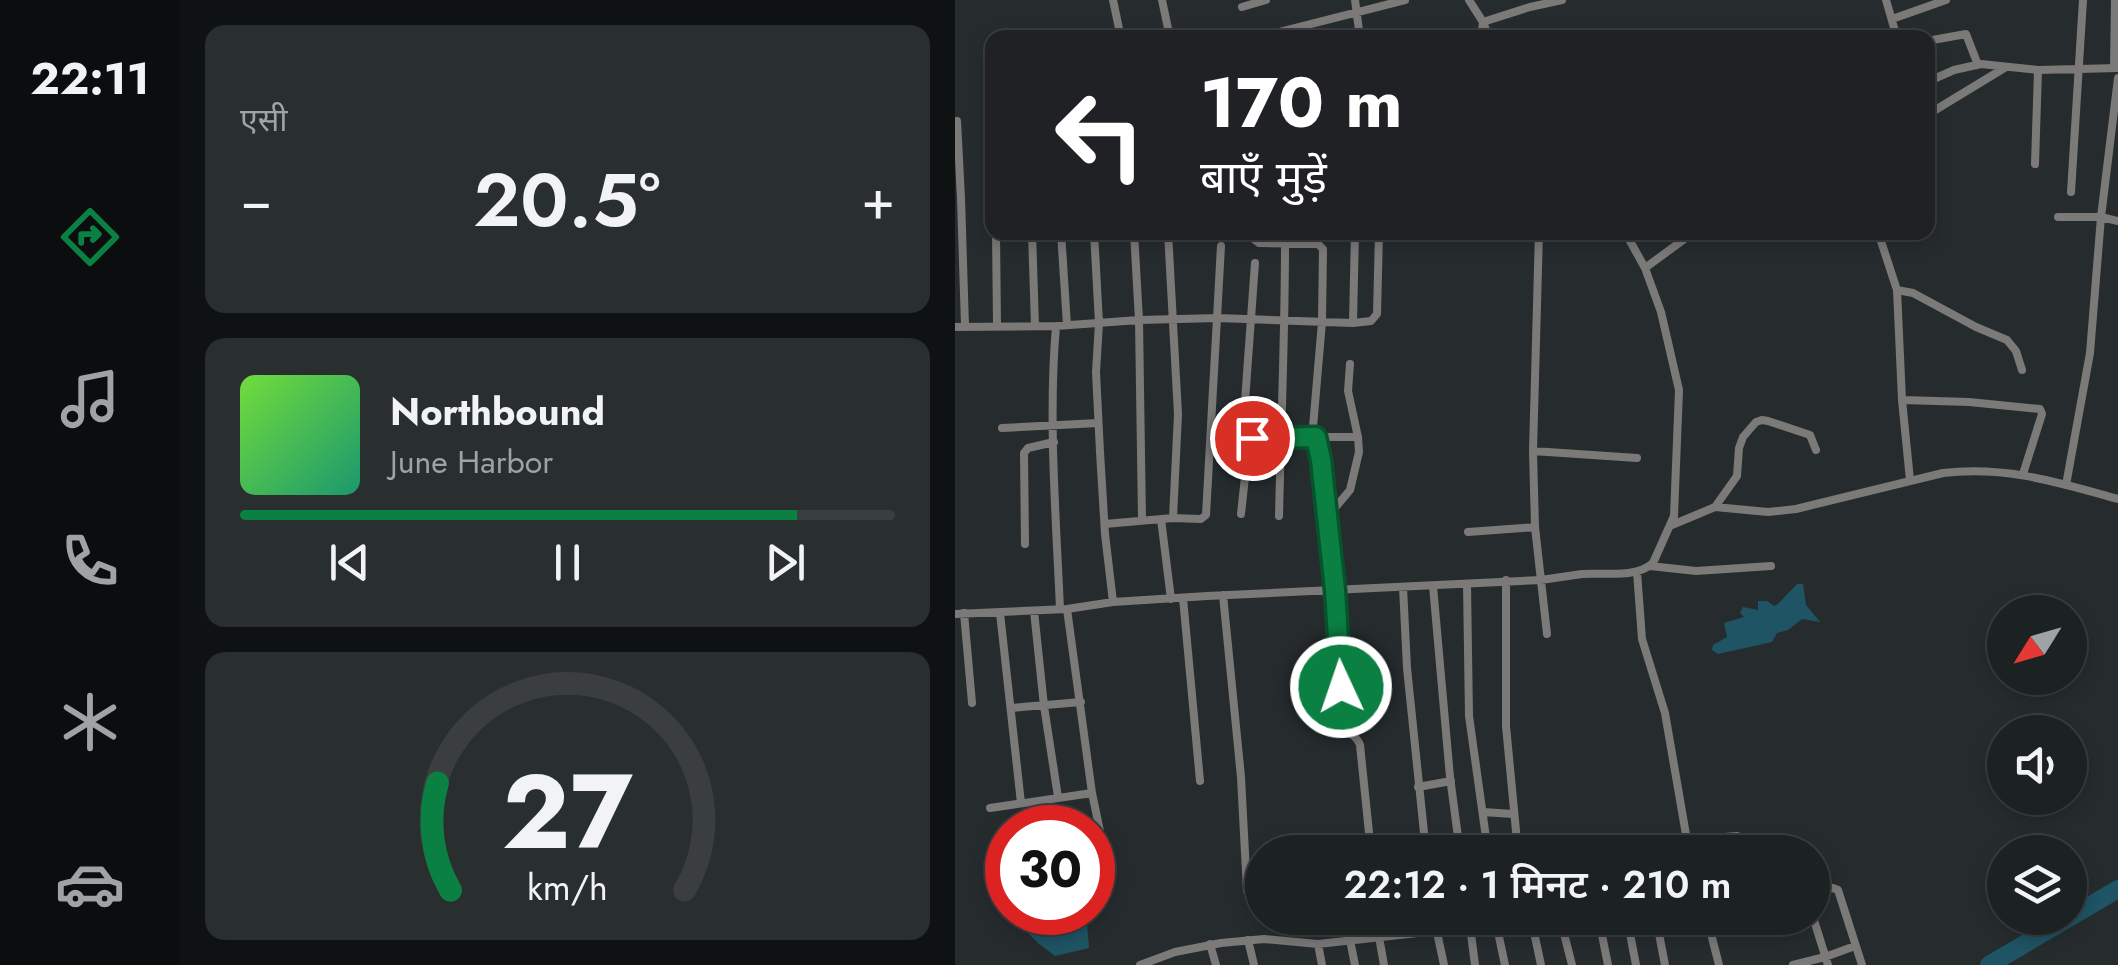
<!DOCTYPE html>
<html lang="hi">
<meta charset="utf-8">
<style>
:root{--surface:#1c2122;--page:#292e2f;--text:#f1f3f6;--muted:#a0a3a5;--line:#3a3e40;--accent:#0b8043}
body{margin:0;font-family:Jost,"Noto Sans Devanagari",sans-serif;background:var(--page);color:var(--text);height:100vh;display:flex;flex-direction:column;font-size:38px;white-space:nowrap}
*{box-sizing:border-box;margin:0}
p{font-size:32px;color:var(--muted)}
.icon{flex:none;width:55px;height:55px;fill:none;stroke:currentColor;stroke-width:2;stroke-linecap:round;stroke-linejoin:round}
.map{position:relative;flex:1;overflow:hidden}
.details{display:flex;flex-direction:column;gap:25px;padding:25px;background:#0f1213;width:775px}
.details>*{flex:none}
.top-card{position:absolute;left:30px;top:30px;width:950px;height:210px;border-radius:20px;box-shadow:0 5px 15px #0003,0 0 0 2px var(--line);background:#202124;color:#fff;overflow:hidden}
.needle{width:65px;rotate:233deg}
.tools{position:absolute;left:1032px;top:595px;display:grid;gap:20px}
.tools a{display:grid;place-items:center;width:100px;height:100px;border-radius:50%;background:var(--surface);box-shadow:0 5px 15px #0003,0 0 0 2px var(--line);font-size:50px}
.speed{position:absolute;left:30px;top:805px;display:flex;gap:20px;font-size:50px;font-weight:700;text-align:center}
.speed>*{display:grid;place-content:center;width:130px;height:130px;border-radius:50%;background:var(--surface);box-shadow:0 5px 15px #0003,0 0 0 2px var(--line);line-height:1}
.speed .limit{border:15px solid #d22;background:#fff;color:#111}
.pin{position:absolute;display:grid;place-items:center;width:85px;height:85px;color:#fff;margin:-42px;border:5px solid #fff;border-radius:50%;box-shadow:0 2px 10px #0007}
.me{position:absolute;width:110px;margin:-55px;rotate:357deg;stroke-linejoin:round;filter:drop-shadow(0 0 8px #0008)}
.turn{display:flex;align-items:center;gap:35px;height:210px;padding:0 50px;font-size:45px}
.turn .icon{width:130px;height:130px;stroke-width:2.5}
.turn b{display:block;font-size:70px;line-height:85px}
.big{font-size:75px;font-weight:600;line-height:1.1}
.details .card{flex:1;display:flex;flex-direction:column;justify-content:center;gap:15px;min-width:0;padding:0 35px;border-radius:20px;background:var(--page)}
.details .dial{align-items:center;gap:0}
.dial svg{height:260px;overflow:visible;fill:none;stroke:var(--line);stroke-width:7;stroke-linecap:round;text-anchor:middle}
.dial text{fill:var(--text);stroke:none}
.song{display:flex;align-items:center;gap:30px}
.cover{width:120px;height:120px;border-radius:15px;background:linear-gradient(135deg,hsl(100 70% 55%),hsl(160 70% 35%))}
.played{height:10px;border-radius:5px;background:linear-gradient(90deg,var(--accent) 85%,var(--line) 85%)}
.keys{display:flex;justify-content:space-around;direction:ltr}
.heat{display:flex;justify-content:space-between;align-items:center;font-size:55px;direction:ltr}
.trip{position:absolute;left:290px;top:835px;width:585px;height:100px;border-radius:50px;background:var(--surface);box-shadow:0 5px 15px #0003,0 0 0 2px var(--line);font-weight:600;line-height:100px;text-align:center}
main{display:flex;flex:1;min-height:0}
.dock{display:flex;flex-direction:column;width:180px;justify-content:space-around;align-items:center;background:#0b0d0e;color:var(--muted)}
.dock .icon{width:70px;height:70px}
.dock .current{color:var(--accent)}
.dock b{font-size:45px;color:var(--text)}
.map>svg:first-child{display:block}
</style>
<main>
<nav class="dock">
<b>22:11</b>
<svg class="icon current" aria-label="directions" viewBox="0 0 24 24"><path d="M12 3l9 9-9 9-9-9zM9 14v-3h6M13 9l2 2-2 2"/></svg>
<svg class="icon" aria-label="music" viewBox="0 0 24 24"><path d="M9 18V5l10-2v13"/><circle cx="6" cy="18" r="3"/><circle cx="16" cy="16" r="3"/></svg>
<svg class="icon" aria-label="phone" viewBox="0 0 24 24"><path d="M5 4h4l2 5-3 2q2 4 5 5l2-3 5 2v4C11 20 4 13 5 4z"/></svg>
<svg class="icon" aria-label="climate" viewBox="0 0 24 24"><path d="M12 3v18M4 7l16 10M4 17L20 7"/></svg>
<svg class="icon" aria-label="car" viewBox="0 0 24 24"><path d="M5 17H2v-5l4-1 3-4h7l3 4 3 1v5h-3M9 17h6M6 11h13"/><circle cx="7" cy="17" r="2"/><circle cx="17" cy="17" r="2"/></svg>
</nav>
<section class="details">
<div class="card"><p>एसी</p>
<div class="heat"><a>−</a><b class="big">20.5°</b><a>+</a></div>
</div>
<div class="card">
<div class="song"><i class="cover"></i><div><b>Northbound</b><p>June Harbor</p></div></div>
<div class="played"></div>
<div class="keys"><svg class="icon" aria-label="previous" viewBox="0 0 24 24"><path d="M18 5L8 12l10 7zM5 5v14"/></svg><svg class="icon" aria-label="pause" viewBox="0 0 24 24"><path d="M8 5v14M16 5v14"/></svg><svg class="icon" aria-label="next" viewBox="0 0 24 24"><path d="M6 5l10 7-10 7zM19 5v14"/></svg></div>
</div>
<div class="card dial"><svg viewBox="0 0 100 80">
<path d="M14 69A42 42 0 1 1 86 69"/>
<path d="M14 69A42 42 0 0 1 10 36" stroke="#0b8043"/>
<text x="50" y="56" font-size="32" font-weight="700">27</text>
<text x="50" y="72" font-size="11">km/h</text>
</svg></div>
</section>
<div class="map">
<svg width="1163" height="965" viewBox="0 0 1163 965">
<rect width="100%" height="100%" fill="#262c2e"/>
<path fill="#1f5464" d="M 842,584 L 848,584 L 851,605 L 865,622 L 847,619 L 833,630 L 822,633 L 817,642 L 763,654 L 757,650 L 758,645 L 772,637 L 769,623 L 789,617 L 785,613 L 788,607 L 803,610 L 803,601 L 812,601 L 819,606 L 823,604 Z
M 88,912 L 125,913 L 132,924 L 134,948 L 100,956 L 83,943 L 73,933 L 76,915 Z"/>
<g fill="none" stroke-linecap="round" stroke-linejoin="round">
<path stroke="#1f5464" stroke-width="18" d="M 1034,965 L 1163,889"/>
<path stroke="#7c7979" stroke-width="8" d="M 158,0 L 166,38
M 207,0 L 215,38
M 400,0 L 405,38
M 514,0 L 528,22 L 534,38
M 931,0 L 942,38
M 287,7 L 311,0
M 937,19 L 991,0
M 313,35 L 450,0
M 523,38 L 527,31 L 528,22 L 575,7 L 607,0
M 972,41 L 1011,34 L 1023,65
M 1159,68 L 1160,0
M 972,82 L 999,70 L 1026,64 L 1083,70 L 1163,68
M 972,115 L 1051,67
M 2,121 L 6,198 L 10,326
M 1080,164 L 1083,70
M 1116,192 L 1128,0
M 1103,217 L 1146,217 L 1163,221
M 41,232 L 42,325
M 77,232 L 80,326
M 106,232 L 112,325
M 139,232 L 144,323 L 141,372 L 145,452 L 150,534 L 158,602
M 179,232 L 184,320 L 187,520
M 213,232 L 223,414 L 218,518
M 298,232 L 300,240 L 304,243 L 363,244 L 368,249 L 367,322 L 358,427 L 366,459 L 380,589 L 387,719 C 390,734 401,733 405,745 L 416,852
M 584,232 L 578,451 L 580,527 L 592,634
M 923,232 L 942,290 L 947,400 L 955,480
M 690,268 L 739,232
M 942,290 L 958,293 L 1021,327 L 1052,340 L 1061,351 L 1067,370
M 398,323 L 400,232
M 101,326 C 93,419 101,515 105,609
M 0,327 L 101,326 L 184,320 L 263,318 L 398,323 L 416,321 L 422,314 L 424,232
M 947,400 L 1014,402 L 1085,409 L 1087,414 L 1068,474
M 289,415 L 300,263
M 47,428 L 143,423
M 578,451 L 682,458
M 1111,485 L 1135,353 L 1146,217 L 1163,78
M 760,507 L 782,476 L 784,448 L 788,437 L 801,422 L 807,420 L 813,421 L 855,435 L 861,450
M 286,514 L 294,440 L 297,437 L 403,437
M 324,516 C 326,425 330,335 330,244
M 206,519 L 216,599
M 375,522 L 379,509 L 395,490 L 404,452 L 403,437 L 393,391 L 395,364
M 150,524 L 218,518 L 246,519 L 251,515 L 266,246
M 717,525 L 760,507 L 813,512 L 841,509 L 988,473 C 1052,466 1102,482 1163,499
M 513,532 L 580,527
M 70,544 L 69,453 L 73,448 L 99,442
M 695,566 L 741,571 L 816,566
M 682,572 L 687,639 L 710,713 L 734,852
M 551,580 L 551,726 L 563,852
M 512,584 L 514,716 L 533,852
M 478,586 L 495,777 L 505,852
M 448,587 L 452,668 L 471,852
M 268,595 L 286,777 L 292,891
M 228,598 L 245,781
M 112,609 L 137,793 L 155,879
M 79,611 L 89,706 L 103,797
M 9,613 L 17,703
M 45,613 L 66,803
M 0,614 L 112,609 L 158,602 L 252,596 L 586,580 C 600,578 613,576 627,574 C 650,572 680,579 698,563 L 719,516 L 724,390 L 706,312 L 690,268 L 670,232
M 56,708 L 126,702
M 463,787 L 496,781
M 35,808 L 137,793
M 528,812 L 558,814
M 689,852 L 732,840 L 782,836
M 858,891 L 878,888 L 883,890 L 907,965
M 858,917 L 873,965
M 479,918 L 489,965
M 514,918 L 520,965
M 540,918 L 550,965
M 576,918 L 586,965
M 605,918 L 617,965
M 672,918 L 681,965
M 701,918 L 710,965
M 752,918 L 764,965
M 644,920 L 653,965
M 424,937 L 429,965
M 293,940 L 299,965
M 395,940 L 400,965
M 255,944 L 261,965
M 363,944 L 367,965
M 185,965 L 220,952 L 266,943 L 309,939 L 363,944 L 481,931
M 838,965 L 870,957 L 900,946"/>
</g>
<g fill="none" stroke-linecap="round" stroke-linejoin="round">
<defs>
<path id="route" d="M 297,438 L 361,437 L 366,460 L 380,590 L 386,687"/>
</defs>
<use href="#route" stroke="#07532c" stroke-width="25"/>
<use href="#route" stroke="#0b8043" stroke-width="18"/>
</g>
</svg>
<div class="tools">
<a><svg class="needle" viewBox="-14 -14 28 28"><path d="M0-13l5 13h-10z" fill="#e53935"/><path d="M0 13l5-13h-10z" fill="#a0a3a5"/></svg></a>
<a><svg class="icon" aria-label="sound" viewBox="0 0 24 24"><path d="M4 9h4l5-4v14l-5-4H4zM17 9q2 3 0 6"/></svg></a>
<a><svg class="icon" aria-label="layers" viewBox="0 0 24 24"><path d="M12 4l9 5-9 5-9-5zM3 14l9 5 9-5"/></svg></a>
</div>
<div class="speed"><div class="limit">30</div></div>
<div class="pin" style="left:297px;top:438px;background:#d93025"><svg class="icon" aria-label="arrive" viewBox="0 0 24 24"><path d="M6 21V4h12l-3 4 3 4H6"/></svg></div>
<svg class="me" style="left:386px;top:687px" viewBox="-20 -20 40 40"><circle r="17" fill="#0b8043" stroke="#fff" stroke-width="3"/><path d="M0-11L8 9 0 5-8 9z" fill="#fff"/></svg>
<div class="trip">22:12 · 1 मिनट · 210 m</div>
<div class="top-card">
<div class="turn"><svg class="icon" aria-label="left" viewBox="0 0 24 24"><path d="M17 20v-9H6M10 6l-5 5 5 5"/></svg><div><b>170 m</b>बाएँ मुड़ें</div></div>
</div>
</div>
</main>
